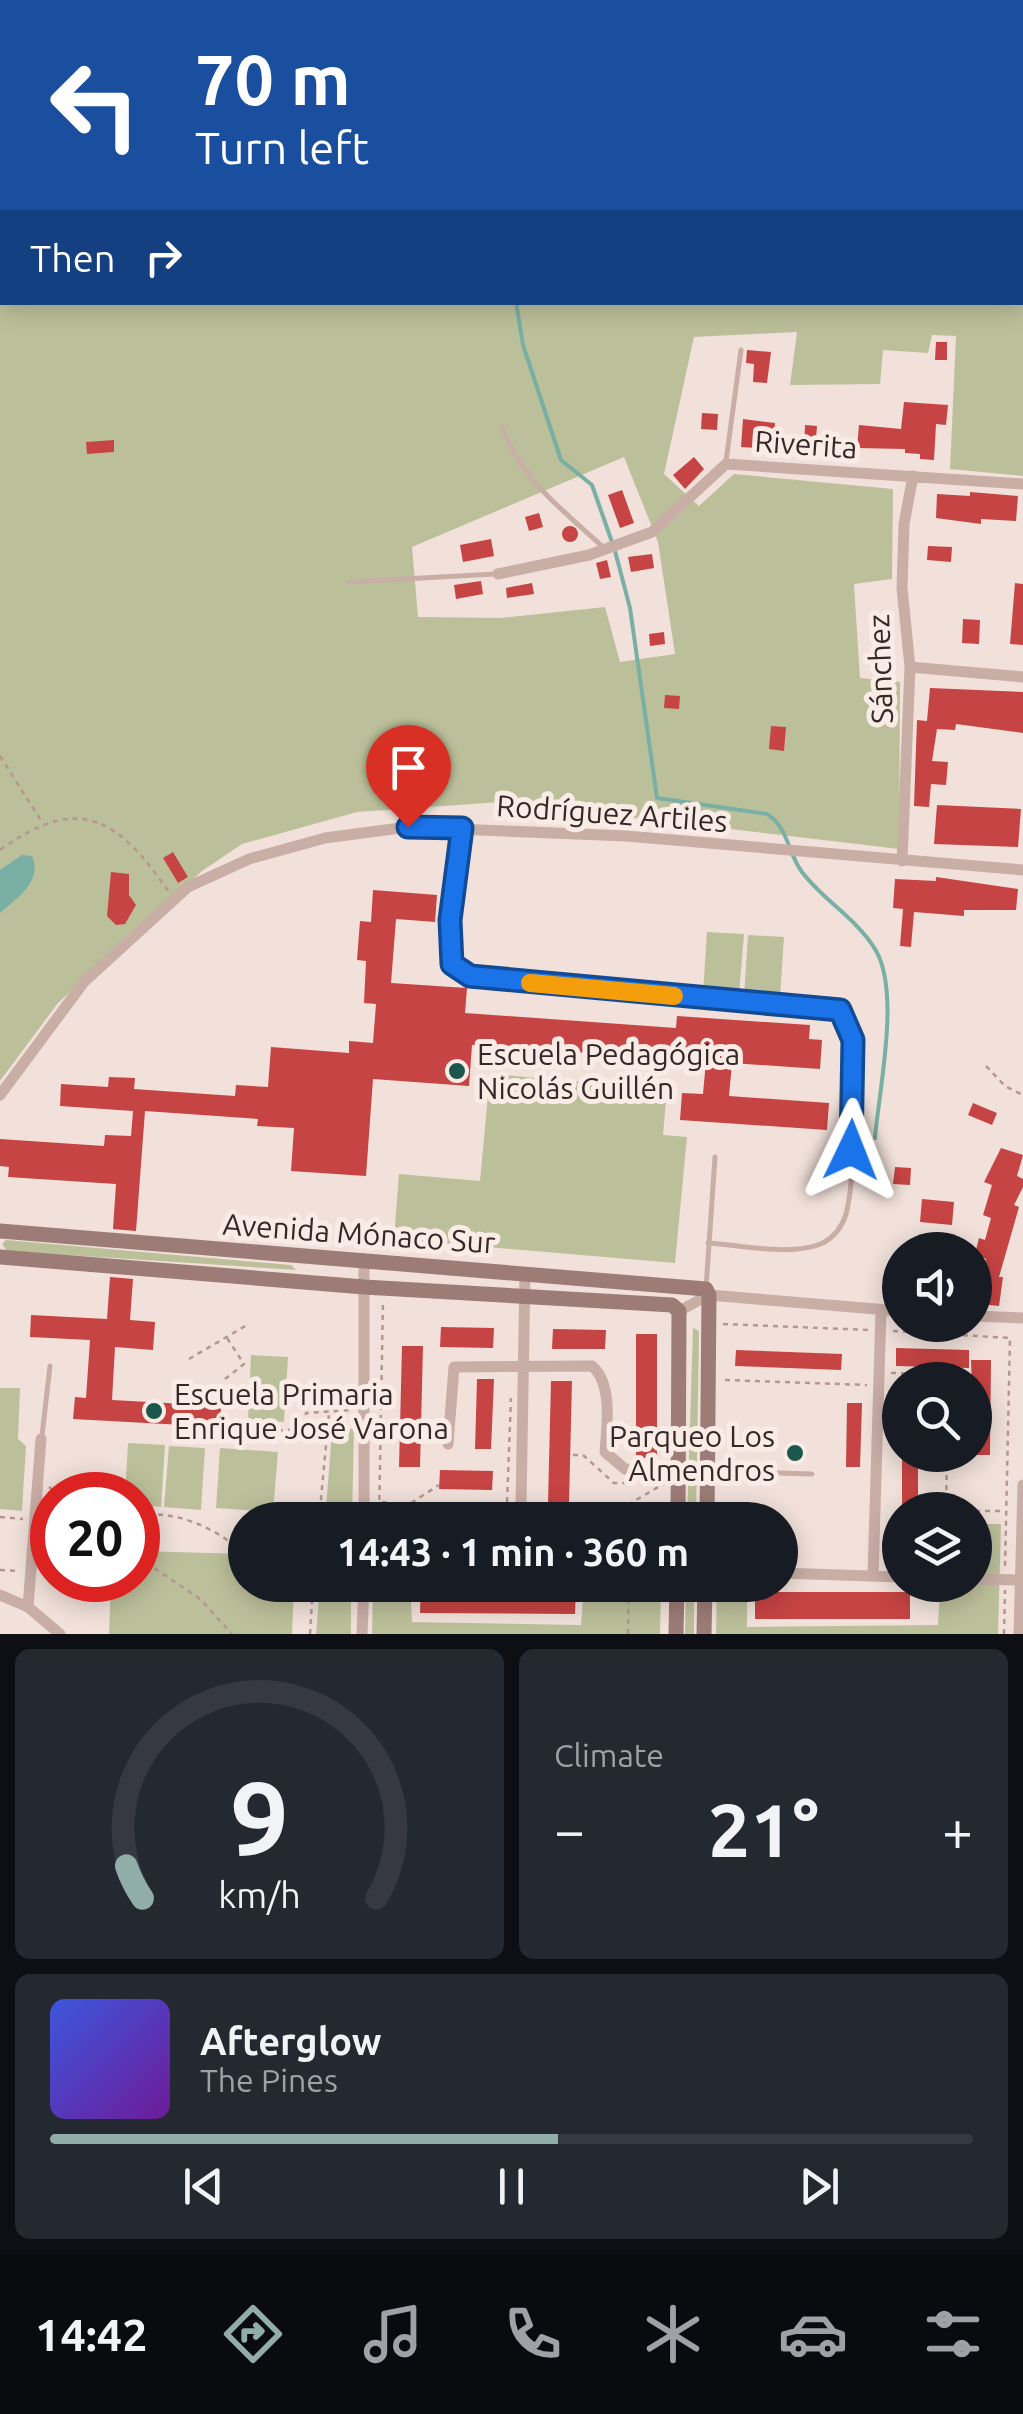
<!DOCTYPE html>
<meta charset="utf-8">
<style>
:root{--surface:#171b24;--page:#242831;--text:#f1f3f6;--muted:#9ea1a6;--line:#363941;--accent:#91adaa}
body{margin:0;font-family:Ubuntu,sans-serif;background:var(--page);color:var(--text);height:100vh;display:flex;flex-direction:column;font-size:38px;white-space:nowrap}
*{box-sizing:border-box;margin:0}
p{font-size:32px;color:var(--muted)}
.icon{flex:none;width:55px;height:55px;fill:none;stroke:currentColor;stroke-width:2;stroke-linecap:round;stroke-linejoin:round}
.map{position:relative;height:1634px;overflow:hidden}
.side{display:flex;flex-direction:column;gap:15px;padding:15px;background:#0d0f14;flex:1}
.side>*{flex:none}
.hud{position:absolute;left:0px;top:0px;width:1025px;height:305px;box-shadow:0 5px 25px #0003;background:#1a4fa0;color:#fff;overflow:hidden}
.tools{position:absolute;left:882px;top:1232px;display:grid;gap:20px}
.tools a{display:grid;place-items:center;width:110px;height:110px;border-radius:50%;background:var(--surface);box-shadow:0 5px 25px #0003;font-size:50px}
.speed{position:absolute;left:30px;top:1472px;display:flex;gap:20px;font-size:50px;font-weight:700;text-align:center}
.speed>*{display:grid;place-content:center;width:130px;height:130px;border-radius:50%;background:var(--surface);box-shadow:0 5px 25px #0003;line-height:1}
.speed .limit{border:15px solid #d22;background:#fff;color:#111}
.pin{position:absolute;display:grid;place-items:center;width:85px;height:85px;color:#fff;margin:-102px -42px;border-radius:50% 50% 50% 0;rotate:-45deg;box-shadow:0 0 10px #0007}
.pin .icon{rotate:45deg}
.me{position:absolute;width:110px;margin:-55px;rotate:2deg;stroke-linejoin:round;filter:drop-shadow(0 0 8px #0008)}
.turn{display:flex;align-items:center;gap:35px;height:210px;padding:0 30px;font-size:45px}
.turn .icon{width:130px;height:130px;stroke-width:2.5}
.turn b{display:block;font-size:70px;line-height:85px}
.then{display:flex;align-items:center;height:95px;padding:0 30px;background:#0003;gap:20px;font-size:38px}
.big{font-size:75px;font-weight:600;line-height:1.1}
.side .tile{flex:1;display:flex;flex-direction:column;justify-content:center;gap:15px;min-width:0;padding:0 35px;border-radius:15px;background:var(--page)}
.side .dial{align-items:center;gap:0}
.dial svg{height:260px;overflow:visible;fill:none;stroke:var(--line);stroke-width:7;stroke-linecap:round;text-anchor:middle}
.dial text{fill:var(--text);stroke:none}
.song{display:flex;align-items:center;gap:30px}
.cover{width:120px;height:120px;border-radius:15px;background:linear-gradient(135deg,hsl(230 70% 55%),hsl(280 70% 35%))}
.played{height:10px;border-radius:5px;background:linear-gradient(90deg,var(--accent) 55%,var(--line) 55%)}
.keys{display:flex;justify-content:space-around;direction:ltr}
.heat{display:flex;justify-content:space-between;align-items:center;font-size:55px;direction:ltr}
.side .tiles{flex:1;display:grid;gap:15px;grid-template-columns:1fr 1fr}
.tile:last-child{grid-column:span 2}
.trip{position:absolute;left:228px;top:1502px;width:570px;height:100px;border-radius:50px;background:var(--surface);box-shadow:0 5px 25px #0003;font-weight:600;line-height:100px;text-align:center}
.dock{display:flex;height:160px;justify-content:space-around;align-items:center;background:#090b0e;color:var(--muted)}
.dock .icon{width:70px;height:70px}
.dock .active{color:var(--accent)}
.dock b{font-size:45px;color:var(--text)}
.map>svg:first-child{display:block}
</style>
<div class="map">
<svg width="1023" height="1634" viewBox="0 0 1023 1634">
<rect width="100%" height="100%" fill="#f1e1da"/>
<path fill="#bcc09a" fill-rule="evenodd" d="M 0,0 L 1023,0 L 1023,111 L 1022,2 L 2,2 L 2,302 L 1023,302 L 1023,476 L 950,469 L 956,336 L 932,335 L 928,353 L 883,350 L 880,384 L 790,385 L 797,332 L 694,337 L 664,474 L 699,506 L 734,474 L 893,489 L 892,579 L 854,584 L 860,678 L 900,682 L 899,849 L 501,802 L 357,812 L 242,844 L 202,871 L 58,1003 L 0,1081 ZM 624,457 L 658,542 L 675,654 L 620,662 L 605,607 L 501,618 L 418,617 L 412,547 Z
M 707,932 L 744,934 L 739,995 L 703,993 Z
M 748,935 L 784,937 L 780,998 L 744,996 Z
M 490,1074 L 667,1089 L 663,1135 L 687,1137 L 675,1263 L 394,1239 L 399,1174 L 480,1181 Z
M 6,1240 L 291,1265 L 296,1270 L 7,1251 L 2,1244 Z
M 693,1328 L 699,1331 L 696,1520 L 687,1520 Z
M 251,1355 L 288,1357 L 284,1422 L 248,1420 Z
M 0,1388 L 20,1388 L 18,1439 L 26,1446 L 22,1511 L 0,1509 Z
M 354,1428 L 352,1520 L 325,1520 L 332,1433 Z
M 128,1443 L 165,1445 L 161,1507 L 138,1505 L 138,1495 L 125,1495 Z
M 169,1446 L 205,1448 L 201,1510 L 164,1507 Z
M 220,1448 L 278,1452 L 273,1512 L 216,1508 Z
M 975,1524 L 1001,1524 L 998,1634 L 716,1634 L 717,1585 L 747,1585 L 747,1627 L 938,1625 L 940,1585 L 975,1585 Z
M 138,1551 L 245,1554 L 245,1585 L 294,1585 L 292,1634 L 109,1634 L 111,1580 L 138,1580 Z
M 320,1585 L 351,1585 L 351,1634 L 316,1634 Z
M 373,1585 L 410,1585 L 412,1622 L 581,1625 L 584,1585 L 661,1585 L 660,1634 L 372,1634 Z
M 686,1585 L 694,1585 L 694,1634 L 685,1634 Z"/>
<path fill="#79afa4" d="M 22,855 L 32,856 C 43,881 18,897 0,913 L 0,870 Z"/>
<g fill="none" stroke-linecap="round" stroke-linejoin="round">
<path stroke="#79afa4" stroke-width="4" d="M 854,0 L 856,2
M 816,2 L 829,0
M 1004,2 L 1006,0
M 0,202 L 2,201
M 516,302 L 523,345 L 561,460 L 592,485 L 612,542
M 615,551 L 630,608 L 657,798 L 767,814 C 789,828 787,852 802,872 C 823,900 857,919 875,949 C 901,991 879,1089 875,1138"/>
</g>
<path fill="#c64443" d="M 936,342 L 947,342 L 947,360 L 935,360 Z
M 747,350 L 771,352 L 767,383 L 753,382 L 754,364 L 746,363 Z
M 904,402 L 948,405 L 946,425 L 936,424 L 934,460 L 920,459 L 920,454 L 905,453 L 905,449 L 857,448 L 859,425 L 901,429 Z
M 702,413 L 718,414 L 717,430 L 701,429 Z
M 743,419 L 775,423 L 774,449 L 741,447 Z
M 805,425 L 817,426 L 815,450 L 804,449 Z
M 114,440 L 114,452 L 87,454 L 86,442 Z
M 694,457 L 704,469 L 685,489 L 673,475 Z
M 622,490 L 634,523 L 620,528 L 608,495 Z
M 970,492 L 1018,496 L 1016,521 L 981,519 L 981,524 L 936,518 L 937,494 L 970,496 Z
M 539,513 L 543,527 L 529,531 L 525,517 Z
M562 534a8 8 0 1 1 16 0a8 8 0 1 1-16 0Z
M 491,539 L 494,556 L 463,562 L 460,545 Z
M 928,546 L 952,547 L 951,562 L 927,560 Z
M 652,554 L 654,568 L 631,572 L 628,557 Z
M 607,560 L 611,577 L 600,579 L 596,563 Z
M 481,581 L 483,594 L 456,599 L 454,585 Z
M 532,583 L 534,594 L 507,598 L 506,588 Z
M 1015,583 L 1023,584 L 1023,645 L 1010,644 Z
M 963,619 L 980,620 L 979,644 L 962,643 Z
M 664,632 L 665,644 L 650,646 L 649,634 Z
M 930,688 L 1023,692 L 1023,733 L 956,724 L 955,730 L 937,729 L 932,761 L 948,762 L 946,785 L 931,784 L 929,807 L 914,806 L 917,720 L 927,721 Z
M 665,695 L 680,696 L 679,709 L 664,708 Z
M 771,726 L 786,727 L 784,751 L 769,749 Z
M 937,805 L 1021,809 L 1018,847 L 934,844 Z
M 173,852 L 188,877 L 178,883 L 163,858 Z
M 111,872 L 129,874 L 129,895 L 136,905 L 125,924 L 116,925 L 107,916 Z
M 936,877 L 1018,889 L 1016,910 L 964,910 L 964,916 L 914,912 L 911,947 L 900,946 L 903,909 L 893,908 L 895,879 L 936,881 Z
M 373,890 L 437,895 L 435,922 L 396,919 L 391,983 L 467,988 L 465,1013 L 676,1028 L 677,1016 L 810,1025 L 809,1039 L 822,1040 L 820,1069 L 732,1063 L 729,1096 L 829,1103 L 827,1130 L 680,1120 L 682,1093 L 703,1094 L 706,1061 L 472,1045 L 469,1086 L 373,1079 L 366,1176 L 291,1171 L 294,1128 L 257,1126 L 258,1119 L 145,1111 L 136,1231 L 113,1229 L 116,1184 L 8,1177 L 9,1167 L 0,1166 L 0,1139 L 104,1146 L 105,1135 L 131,1136 L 133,1111 L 60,1106 L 61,1084 L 108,1087 L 109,1077 L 135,1078 L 134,1089 L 235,1096 L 236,1085 L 268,1087 L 271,1047 L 349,1053 L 349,1041 L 373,1043 L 376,1004 L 364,1003 L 366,961 L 357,960 L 360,921 L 371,922 Z
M 973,1103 L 997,1113 L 992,1125 L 968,1115 Z
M 1001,1148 L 1023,1155 L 1017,1176 L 1023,1179 L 1023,1187 L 1014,1205 L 1019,1207 L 999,1277 L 1003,1277 L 999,1306 L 980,1304 L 986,1259 L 975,1254 L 979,1238 L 985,1240 L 991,1218 L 983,1215 L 992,1185 L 984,1182 Z
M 895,1167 L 911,1168 L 910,1185 L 893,1184 Z
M 922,1199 L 954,1202 L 952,1225 L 920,1222 Z
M 110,1277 L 133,1279 L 130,1320 L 155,1322 L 153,1350 L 115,1347 L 112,1400 L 221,1406 L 220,1427 L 73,1419 L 75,1397 L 86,1398 L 90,1340 L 30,1337 L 31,1315 L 107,1319 Z
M 441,1327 L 494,1328 L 493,1348 L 440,1347 Z
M 553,1329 L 606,1330 L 605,1349 L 552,1349 Z
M 636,1334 L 657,1334 L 657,1458 L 636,1458 Z
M 402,1346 L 423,1346 L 420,1467 L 399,1467 Z
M 896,1348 L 969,1350 L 969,1368 L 896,1366 Z
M 736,1350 L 842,1354 L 841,1370 L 735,1366 Z
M 971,1360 L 991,1360 L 990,1455 L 975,1455 Z
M 477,1379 L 494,1379 L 491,1449 L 475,1449 Z
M 551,1381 L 572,1381 L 569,1503 L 548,1503 Z
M 847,1403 L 862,1403 L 860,1467 L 846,1467 Z
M 902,1455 L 918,1455 L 918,1510 L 902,1510 Z
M 440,1470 L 493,1471 L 492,1490 L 439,1489 Z
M 421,1585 L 576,1585 L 575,1614 L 420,1613 Z
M 755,1592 L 910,1592 L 910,1619 L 755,1619 Z"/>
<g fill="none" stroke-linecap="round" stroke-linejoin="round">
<path stroke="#b59790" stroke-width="2.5" stroke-dasharray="5 5" stroke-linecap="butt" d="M 0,756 L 42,822
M 0,850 C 79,793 118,818 168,891
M 986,1066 L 1005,1086 L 1023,1095
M 723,1324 L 870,1330
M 893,1331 L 1010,1338 L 1005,1567
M 189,1359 L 247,1325
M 891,1373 L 949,1374 L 949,1380
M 225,1379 L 244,1364 L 227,1338
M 725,1380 L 867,1385
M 248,1432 L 304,1429 L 306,1413 L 353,1410
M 573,1455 L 583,1455 L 614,1483 L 630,1483
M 49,1487 L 60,1495
M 382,1502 L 408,1505 L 439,1485
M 507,1502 L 511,1398
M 946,1510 L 947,1455
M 975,1511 L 1005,1511
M 138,1515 C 177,1510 216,1528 245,1554
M 0,1517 L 23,1519
M 319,1520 L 329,1413
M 379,1520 L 383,1301
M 466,1520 L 466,1503
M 602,1520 L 665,1483
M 138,1557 L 200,1599 L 232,1634
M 0,1570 L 18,1571
M 310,1634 L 313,1585
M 628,1634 L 629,1585
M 1004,1634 L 1005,1590"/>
<path stroke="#c9aea6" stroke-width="5" d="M 242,0 L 244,2
M 315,2 L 321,2
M 502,427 C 521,480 563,510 603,547
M 726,461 L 741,350
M 349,582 L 495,574
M 461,832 L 450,920 L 452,963 L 470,976 L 840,1010 C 860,1039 856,1178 846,1214 C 842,1227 834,1237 823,1243 C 792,1257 741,1245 708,1243
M 706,1288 L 715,1157
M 42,1436 L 50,1366
M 711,1471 L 812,1474"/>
<path stroke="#c9aea6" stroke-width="11" d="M 498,574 L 589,555 L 652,532 L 726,464 L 1023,484
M 910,667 L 1023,677
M 902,861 L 910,667 L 902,588 L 904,524 L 913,476
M 0,1095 L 84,982 L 188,887 L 249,859 L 325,838 L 408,827 L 626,836 L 1023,870
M 364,1262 L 364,1520
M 679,1311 L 709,1295 L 900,1311
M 975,1316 L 1023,1318
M 448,1444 L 454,1367 L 592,1366 C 613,1384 607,1426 605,1452 L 625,1469 L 679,1471
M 513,1520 L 521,1505 L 525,1273
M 780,1573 L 900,1577
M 873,1576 L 881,1310
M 975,1579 L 1020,1580
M 0,1595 L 28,1607 L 60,1634
M 28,1607 L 41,1439
M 362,1634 L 364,1585
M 1019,1634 L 1023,1485"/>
<path stroke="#9d7c77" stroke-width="15" d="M 0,1231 L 706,1289 L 709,1295 L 707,1520
M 0,1257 L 364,1287 L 672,1305 L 679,1311 L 678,1520
M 676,1634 L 677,1585
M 704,1634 L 705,1585"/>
</g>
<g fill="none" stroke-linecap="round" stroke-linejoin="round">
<defs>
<path id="route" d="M 408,827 L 462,828 L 450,920 L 452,964 L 470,976 L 840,1010 L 853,1040 L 851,1150"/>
</defs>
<use href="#route" stroke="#114b97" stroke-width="25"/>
<use href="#route" stroke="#1a73e8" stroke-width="18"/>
<path stroke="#f59e0b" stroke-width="18" d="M 530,983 L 674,996"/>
</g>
<g fill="#1c574d" stroke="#f9ece6" stroke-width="4">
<circle cx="457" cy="1071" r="10"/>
<circle cx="154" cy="1411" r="10"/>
<circle cx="795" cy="1453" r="10"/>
</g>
<g text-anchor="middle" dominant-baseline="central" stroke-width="10" stroke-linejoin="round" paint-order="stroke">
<g font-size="30" fill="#352827" stroke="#f9ece6">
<text transform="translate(806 444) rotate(4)">Riverita</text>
<text transform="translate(880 669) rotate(-92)">Sánchez</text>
<text transform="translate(612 813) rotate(4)">Rodríguez Artiles</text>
<text transform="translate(359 1233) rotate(4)">Avenida Mónaco Sur</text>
</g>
<g font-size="30" fill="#352827" stroke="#f9ece6" text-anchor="start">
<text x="477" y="1054">Escuela Pedagógica<tspan x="477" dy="34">Nicolás Guillén</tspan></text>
<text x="174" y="1394">Escuela Primaria<tspan x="174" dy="34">Enrique José Varona</tspan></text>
<text x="775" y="1436" text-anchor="end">Parqueo Los<tspan x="775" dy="34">Almendros</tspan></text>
</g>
</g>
</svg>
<div class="tools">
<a><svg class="icon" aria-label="sound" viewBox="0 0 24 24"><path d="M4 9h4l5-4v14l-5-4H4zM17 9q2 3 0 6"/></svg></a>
<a><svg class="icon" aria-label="search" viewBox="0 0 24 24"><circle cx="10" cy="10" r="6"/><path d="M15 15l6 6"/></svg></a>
<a><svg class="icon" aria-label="layers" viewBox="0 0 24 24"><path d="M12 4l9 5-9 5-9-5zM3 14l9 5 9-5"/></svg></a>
</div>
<div class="speed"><div class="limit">20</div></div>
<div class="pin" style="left:408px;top:827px;background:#d93025"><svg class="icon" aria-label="arrive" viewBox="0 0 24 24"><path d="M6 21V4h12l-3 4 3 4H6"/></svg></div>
<svg class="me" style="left:851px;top:1150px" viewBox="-20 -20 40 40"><path d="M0-17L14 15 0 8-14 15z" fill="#1a73e8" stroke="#fff" stroke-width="4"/></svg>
<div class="trip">14:43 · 1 min · 360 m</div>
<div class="hud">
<div class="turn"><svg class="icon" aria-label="left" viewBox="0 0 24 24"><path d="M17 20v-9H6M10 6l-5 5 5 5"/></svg><div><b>70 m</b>Turn left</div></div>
<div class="then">Then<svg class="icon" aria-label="right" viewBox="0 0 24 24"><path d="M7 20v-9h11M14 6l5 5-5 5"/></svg></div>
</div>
</div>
<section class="side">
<div class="tiles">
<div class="tile dial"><svg viewBox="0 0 100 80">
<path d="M14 69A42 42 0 1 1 86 69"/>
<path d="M14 69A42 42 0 0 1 9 59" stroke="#91adaa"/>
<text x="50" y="56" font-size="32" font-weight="700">9</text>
<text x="50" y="72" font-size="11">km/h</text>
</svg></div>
<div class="tile"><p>Climate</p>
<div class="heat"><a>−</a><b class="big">21°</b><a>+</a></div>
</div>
<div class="tile">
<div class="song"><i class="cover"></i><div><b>Afterglow</b><p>The Pines</p></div></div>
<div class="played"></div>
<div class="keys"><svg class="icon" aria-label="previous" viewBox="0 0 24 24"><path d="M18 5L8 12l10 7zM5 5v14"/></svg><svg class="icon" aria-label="pause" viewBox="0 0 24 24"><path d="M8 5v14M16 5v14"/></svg><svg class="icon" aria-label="next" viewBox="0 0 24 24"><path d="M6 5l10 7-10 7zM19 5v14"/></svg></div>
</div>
</div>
</section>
<nav class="dock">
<b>14:42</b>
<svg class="icon active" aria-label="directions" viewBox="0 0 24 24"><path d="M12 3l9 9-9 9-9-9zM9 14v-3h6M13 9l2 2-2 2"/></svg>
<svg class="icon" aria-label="music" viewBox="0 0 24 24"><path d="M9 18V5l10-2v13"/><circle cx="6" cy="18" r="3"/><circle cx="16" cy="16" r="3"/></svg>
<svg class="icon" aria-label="phone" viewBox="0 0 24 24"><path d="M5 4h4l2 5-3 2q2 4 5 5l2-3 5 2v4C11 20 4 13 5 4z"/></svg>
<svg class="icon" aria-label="climate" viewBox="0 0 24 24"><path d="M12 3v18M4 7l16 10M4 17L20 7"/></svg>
<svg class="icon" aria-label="car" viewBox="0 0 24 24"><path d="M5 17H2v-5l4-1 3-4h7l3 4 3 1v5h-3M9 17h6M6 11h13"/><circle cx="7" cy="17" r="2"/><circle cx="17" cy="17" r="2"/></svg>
<svg class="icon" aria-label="filters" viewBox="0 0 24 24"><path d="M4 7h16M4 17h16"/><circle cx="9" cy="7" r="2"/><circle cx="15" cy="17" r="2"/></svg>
</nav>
